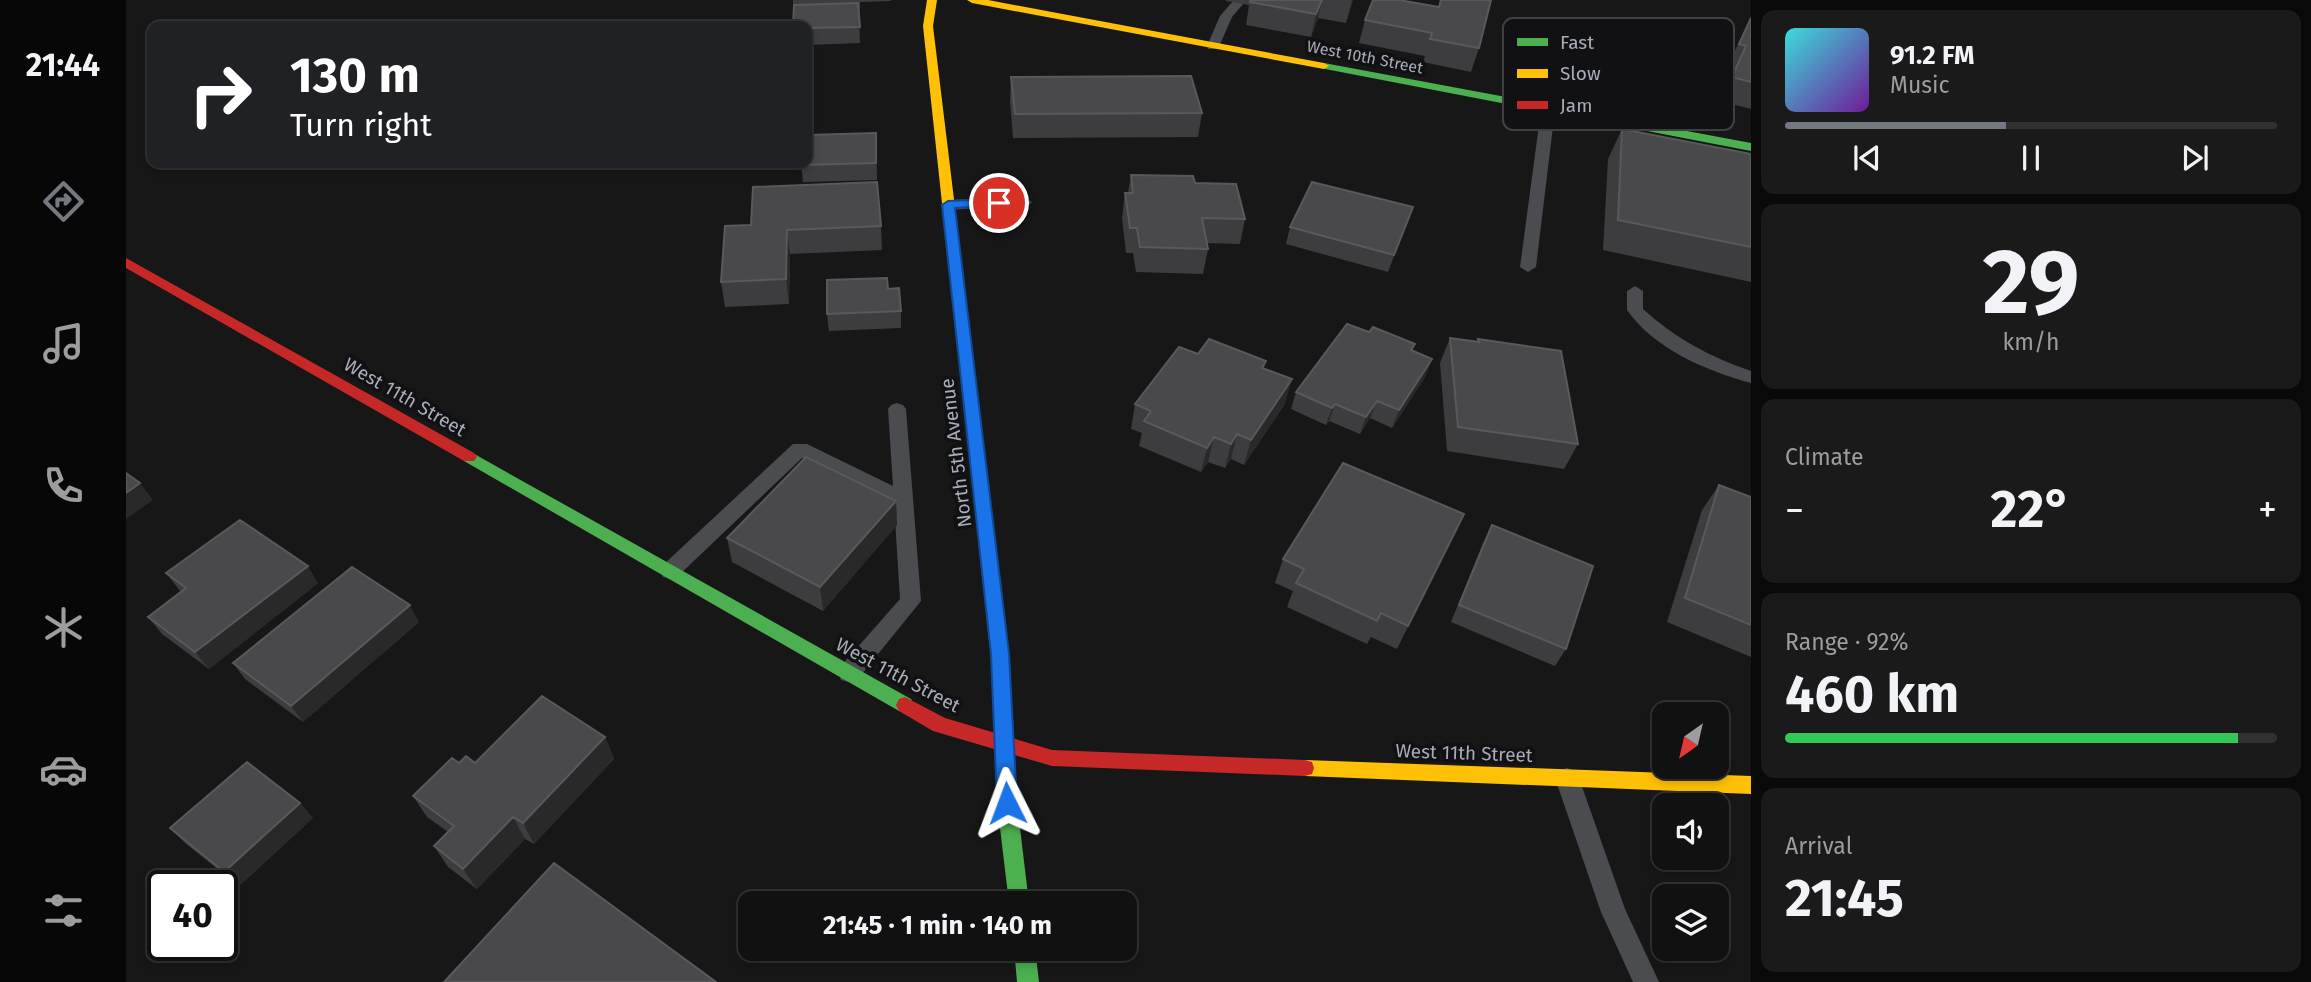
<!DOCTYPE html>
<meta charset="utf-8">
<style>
:root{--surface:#111;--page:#1a1a1a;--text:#f1f3f6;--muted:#9c9d9f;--line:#303131;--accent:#757880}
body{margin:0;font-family:"Fira Sans",sans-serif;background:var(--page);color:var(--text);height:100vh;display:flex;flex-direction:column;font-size:26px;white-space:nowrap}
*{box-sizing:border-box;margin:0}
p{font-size:23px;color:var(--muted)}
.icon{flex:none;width:38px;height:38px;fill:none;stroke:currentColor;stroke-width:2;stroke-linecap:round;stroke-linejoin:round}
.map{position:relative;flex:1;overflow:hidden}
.panel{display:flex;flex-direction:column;gap:10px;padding:10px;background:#090909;width:560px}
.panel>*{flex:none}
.banner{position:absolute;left:21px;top:21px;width:665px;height:147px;border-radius:14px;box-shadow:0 4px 10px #0003,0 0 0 2px var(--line);background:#202124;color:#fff;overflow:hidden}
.needle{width:46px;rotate:214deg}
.controls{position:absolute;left:1526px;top:702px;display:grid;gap:14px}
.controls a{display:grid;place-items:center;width:77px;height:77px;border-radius:14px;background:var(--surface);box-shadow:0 4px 10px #0003,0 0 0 2px var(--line);font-size:35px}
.speed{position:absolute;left:21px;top:870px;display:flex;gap:14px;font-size:35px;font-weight:700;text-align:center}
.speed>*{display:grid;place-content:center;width:91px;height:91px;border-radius:50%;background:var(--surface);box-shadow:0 4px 10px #0003,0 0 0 2px var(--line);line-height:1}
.speed .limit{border:4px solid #111;border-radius:10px;background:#fff;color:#111}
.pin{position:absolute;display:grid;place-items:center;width:60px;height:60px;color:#fff;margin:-30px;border:4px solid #fff;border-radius:50%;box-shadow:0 2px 7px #0007}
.me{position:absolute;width:77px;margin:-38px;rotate:357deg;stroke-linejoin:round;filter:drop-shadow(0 0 5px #0008)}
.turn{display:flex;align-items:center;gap:24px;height:147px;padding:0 28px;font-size:32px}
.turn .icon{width:91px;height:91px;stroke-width:2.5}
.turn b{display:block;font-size:49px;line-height:60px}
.big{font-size:52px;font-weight:700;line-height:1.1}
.panel .tile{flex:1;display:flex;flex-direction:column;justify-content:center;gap:10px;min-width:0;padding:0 24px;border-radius:14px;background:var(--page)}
.panel .dial{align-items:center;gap:0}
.dial b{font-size:91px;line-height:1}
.song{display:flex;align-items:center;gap:21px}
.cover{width:84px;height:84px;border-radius:10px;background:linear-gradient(135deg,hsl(180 70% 55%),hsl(280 70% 35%))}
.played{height:7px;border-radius:4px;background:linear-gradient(90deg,var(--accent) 45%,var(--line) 45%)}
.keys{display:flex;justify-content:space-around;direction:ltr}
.heat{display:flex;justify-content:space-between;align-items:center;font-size:38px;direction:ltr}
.charge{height:10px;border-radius:5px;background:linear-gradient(90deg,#34c759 92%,var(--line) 0)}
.trip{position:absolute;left:612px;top:891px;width:399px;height:70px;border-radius:14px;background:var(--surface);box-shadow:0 4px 10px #0003,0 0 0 2px var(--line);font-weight:700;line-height:70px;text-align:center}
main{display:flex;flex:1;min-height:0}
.tabs{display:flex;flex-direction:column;width:126px;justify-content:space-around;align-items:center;background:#070707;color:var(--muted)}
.tabs .icon{width:49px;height:49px}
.tabs .on{color:var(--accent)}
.tabs b{font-size:32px;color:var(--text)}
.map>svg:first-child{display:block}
</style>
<main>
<nav class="tabs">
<b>21:44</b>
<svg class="icon on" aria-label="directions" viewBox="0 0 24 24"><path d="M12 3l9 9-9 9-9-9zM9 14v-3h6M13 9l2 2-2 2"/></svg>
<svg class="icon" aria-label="music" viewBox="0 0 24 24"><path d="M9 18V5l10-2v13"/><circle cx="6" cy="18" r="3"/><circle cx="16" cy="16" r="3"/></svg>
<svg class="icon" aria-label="phone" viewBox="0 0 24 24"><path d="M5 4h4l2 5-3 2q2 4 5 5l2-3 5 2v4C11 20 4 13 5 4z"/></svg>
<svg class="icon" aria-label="climate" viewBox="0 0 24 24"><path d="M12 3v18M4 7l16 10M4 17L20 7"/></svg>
<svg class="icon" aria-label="car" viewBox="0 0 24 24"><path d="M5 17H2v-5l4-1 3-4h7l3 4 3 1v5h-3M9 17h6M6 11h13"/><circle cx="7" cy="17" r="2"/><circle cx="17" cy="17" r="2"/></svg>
<svg class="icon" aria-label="filters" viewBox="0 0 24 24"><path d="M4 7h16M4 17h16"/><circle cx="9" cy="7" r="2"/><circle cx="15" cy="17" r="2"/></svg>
</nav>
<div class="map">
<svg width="1625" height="982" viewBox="0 0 1625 982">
<rect width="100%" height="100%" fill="#171717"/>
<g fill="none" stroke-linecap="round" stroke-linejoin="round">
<path fill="#4b4c50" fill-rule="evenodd" d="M 1108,0 L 1116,0 L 1118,3 L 1106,17 L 1092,49 L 1082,49 L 1081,46 L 1094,16 Z
M 1444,28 L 1550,56 L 1552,59 L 1545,63 L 1439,35 L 1438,32 Z
M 1422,106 L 1429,110 L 1410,267 L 1402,272 L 1394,267 L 1415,110 Z
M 898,197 L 906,202 L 903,205 L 822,210 L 814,205 L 822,200 Z
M 1509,286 L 1517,291 L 1517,309 C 1549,338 1584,357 1625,371 L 1625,383 C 1581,371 1528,349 1501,310 L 1501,291 Z
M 771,403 L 777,405 L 780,409 L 795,601 L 731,680 L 723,682 L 715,680 L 712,673 L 715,666 L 774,599 L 768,503 L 676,458 L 551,577 L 544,579 L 537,577 L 534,571 L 537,565 L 667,444 L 681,444 L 767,486 L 762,409 L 765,405 Z
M 1441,768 L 1449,771 L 1453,778 L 1499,909 L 1533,982 L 1507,982 L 1475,912 L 1429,778 L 1433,771 Z"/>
<path fill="#4caf50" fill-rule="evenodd" d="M 1198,63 L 1625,143 L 1625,151 L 1194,68 L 1193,66 Z
M 343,451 L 785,699 L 788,705 L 785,711 L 779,713 L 773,711 L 338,461 L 335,457 L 338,453 Z
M 874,652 L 880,654 L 883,659 L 891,803 L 903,903 L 883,903 L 871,803 L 865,659 L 868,654 Z
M 888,948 L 909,948 L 913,982 L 891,982 Z"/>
<path fill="#ffc107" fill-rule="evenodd" d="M 801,0 L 811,0 L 807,26 L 842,315 L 835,319 L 828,315 L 797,26 Z
M 841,0 L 862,0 L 1198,63 L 1203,66 L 1198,69 L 846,3 Z
M 1179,760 L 1625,776 L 1625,794 L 1179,776 L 1172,774 L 1170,768 L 1172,762 Z"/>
<path fill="#c62828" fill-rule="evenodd" d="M 0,258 L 348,453 L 351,457 L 348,461 L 338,461 L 0,268 Z
M 835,311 L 842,315 L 883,659 L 880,664 L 874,666 L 868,664 L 865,659 L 828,315 Z
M 779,697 L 819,718 L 926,750 L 1179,760 L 1186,762 L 1188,768 L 1186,774 L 1179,776 L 926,766 L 807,731 L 773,711 L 770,705 L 773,699 Z"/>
</g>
<path fill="#3d3d3f" d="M 667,0 L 765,0 L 765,1 L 734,2 L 734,9 L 733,9 L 734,43 L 681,45 L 681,26 L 667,9 Z
M 1100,0 L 1227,0 L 1220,23 L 1192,18 L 1185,37 L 1120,25 L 1123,5 L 1100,1 Z
M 1314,0 L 1365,0 L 1353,48 L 1345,72 L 1297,62 L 1299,56 L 1233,43 L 1239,20 L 1313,7 Z
M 1625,16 L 1625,109 L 1594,101 L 1607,69 L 1601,68 Z
M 885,77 L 1076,113 L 1072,137 L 887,138 L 884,101 Z
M 1496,129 L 1625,154 L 1625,282 L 1477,250 L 1482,159 Z
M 750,133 L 751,180 L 677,182 L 675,163 Z
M 1005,175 L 1069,183 L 1119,219 L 1114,244 L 1080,243 L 1082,249 L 1077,274 L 1010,272 L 1007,253 L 1000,253 L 996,218 L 999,193 L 1002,193 Z
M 1287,207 L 1262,272 L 1160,244 L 1164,227 Z
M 599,226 L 755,226 L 756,250 L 664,254 L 663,304 L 599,307 L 595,282 Z
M 762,289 L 775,311 L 775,328 L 703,331 L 701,314 Z
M 1243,332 L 1289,344 L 1286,351 L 1306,359 L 1299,377 L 1266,428 L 1244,418 L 1234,434 L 1203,421 L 1200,425 L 1165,409 L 1170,392 Z
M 1324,338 L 1351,342 L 1352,339 L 1452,444 L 1438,469 L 1321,451 L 1314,363 Z
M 1072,354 L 1140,361 L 1138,368 L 1159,404 L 1118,465 L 1105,459 L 1099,468 L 1082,462 L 1075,472 L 1013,446 L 1016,433 L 1005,429 L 1009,404 Z
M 1593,485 L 1625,497 L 1625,657 L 1541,622 L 1576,510 Z
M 770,501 L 771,525 L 697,611 L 606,562 L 601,538 Z
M 1338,514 L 1271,649 L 1245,637 L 1241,644 L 1161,607 L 1167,591 L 1149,583 L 1157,559 Z
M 1366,525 L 1440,649 L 1429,666 L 1325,622 L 1357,543 Z
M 40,573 L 192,583 L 83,669 L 36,634 L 22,617 L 55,592 Z
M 293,622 L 177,722 L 119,679 L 107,663 Z
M 479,737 L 488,759 L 408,844 L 399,839 L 351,889 L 322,867 L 308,846 L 322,832 L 301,817 L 287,796 L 333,763 L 349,763 Z
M 174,803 L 187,818 L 113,886 L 59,843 L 44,828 Z"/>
<path fill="#29292a" d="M 1196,0 L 1192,18 L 1185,37 L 1190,14 Z
M 1226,0 L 1227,0 L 1220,23 Z
M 1287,207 L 1281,225 L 1262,272 L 1268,255 Z
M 661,230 L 664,254 L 663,304 L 660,279 Z
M 1306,359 L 1299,377 L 1266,428 L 1273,410 Z
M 1166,379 L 1159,404 L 1118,465 L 1125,440 Z
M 1251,401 L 1244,418 L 1234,434 L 1240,417 Z
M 1209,404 L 1203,421 L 1200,425 L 1206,408 Z
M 1111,434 L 1105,459 L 1099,468 L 1105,444 Z
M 1088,437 L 1082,462 L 1075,472 L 1081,448 Z
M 14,483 L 27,500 L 0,519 L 0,493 Z
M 770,501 L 771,525 L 697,611 L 694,587 Z
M 182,566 L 192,583 L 83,669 L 69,652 Z
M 284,605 L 293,622 L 177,722 L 165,706 Z
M 479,737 L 488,759 L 408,844 L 397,823 Z
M 174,803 L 187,818 L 113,886 L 98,872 Z
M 387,817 L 399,839 L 351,889 L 337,869 Z"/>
<path fill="#49494c" stroke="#58595d" stroke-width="2" d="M 1125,0 L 1196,0 L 1190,14 L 1124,2 Z
M 1247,0 L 1273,0 L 1313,7 L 1315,0 L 1365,0 L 1353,48 L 1304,39 L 1306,33 L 1239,20 Z
M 732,3 L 734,27 L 681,28 L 681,26 L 667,26 L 668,5 Z
M 1625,18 L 1625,82 L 1606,77 L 1620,46 L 1613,44 Z
M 1065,76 L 1076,113 L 889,114 L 885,77 Z
M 1496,129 L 1625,154 L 1625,247 L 1492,220 Z
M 750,133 L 750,163 L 675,165 L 675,163 L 681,163 L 681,135 Z
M 1005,175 L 1067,176 L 1069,183 L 1110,184 L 1119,219 L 1076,218 L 1082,249 L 1014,247 L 1011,228 L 1004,228 L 999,193 L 1007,193 Z
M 751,182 L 755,226 L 661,230 L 660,279 L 595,282 L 599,226 L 625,225 L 627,187 Z
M 1186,182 L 1287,207 L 1268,255 L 1164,227 Z
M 761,278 L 762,289 L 773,288 L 775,311 L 701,314 L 701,280 Z
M 1221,324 L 1243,332 L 1247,327 L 1289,344 L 1285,350 L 1306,359 L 1273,410 L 1251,401 L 1240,417 L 1209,404 L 1206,408 L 1170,392 Z
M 1324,338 L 1353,342 L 1352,339 L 1435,351 L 1452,444 L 1332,427 Z
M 1083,339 L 1140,361 L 1136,368 L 1166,379 L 1125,440 L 1111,434 L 1105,444 L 1088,437 L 1081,448 L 1018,421 L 1025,411 L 1009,404 L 1053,347 L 1072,354 Z
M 680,457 L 770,501 L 694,587 L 601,538 Z
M 1217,463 L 1338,514 L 1282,626 L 1255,613 L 1251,621 L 1170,583 L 1178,569 L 1157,559 Z
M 0,473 L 14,483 L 0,493 Z
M 1593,485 L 1625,497 L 1625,625 L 1559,598 Z
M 114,520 L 182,566 L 69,652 L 22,617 L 60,588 L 40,573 Z
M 1366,525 L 1467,566 L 1440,649 L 1333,605 Z
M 226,567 L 284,605 L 165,706 L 107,663 Z
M 416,696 L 479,737 L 397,823 L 387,817 L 337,869 L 308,846 L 328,826 L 287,796 L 326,758 L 333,763 L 340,756 L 349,763 Z
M 121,762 L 174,803 L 98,872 L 44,828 Z
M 428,863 L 590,982 L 318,982 Z"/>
<path fill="#1a73e8" stroke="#114b97" stroke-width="2" d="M 873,199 L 879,203 L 877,205 L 829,208 L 883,654 L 891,803 L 888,810 L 881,812 L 874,810 L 871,803 L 865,654 L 816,205 L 822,201 Z"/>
<g text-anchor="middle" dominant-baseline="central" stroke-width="7" stroke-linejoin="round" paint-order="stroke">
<g font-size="16" fill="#a8adb8" stroke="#111113">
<text transform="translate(1239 57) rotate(11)">West 10th Street</text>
</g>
<g font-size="19" fill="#a8adb8" stroke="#111113">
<text transform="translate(279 397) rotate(30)">West 11th Street</text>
<text transform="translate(830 453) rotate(-97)">North 5th Avenue</text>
<text transform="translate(772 675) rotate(28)">West 11th Street</text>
<text transform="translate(1338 753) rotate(2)">West 11th Street</text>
</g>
</g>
<rect x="1377" y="18" width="231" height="112" rx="10" fill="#111113" stroke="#3e4045" stroke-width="2"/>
<rect x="1391" y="38" width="31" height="8" fill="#4caf50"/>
<rect x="1391" y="69" width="31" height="9" fill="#ffc107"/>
<rect x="1391" y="101" width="31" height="8" fill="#c62828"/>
<g font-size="19" fill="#a8adb8">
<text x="1434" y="49">Fast</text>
<text x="1434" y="80">Slow</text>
<text x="1434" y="112">Jam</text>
</g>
</svg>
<div class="controls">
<a><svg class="needle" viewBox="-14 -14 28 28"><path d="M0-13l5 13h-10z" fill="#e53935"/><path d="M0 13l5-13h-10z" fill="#9c9d9f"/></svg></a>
<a><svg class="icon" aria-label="sound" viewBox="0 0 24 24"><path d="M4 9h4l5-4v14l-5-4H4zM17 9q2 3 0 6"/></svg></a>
<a><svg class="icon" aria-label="layers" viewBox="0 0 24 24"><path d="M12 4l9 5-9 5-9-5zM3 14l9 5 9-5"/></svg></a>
</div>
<div class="speed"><div class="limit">40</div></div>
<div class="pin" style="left:873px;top:203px;background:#d93025"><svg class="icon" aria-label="arrive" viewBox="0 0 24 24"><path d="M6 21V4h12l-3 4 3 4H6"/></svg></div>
<svg class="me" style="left:881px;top:803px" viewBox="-20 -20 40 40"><path d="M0-17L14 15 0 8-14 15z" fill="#1a73e8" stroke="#fff" stroke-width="4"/></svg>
<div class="trip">21:45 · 1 min · 140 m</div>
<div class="banner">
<div class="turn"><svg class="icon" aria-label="right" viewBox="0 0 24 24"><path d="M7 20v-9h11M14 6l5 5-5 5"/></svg><div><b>130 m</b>Turn right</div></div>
</div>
</div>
<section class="panel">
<div class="tile">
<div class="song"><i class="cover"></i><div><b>91.2 FM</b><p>Music</p></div></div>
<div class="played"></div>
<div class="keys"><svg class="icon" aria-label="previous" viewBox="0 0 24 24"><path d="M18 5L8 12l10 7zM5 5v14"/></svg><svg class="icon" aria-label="pause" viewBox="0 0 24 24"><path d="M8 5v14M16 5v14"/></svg><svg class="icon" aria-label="next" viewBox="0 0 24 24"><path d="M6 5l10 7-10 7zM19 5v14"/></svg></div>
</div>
<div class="tile dial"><b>29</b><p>km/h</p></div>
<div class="tile"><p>Climate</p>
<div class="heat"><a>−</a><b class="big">22°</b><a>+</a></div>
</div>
<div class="tile"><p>Range · 92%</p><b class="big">460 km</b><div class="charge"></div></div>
<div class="tile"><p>Arrival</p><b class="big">21:45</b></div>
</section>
</main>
